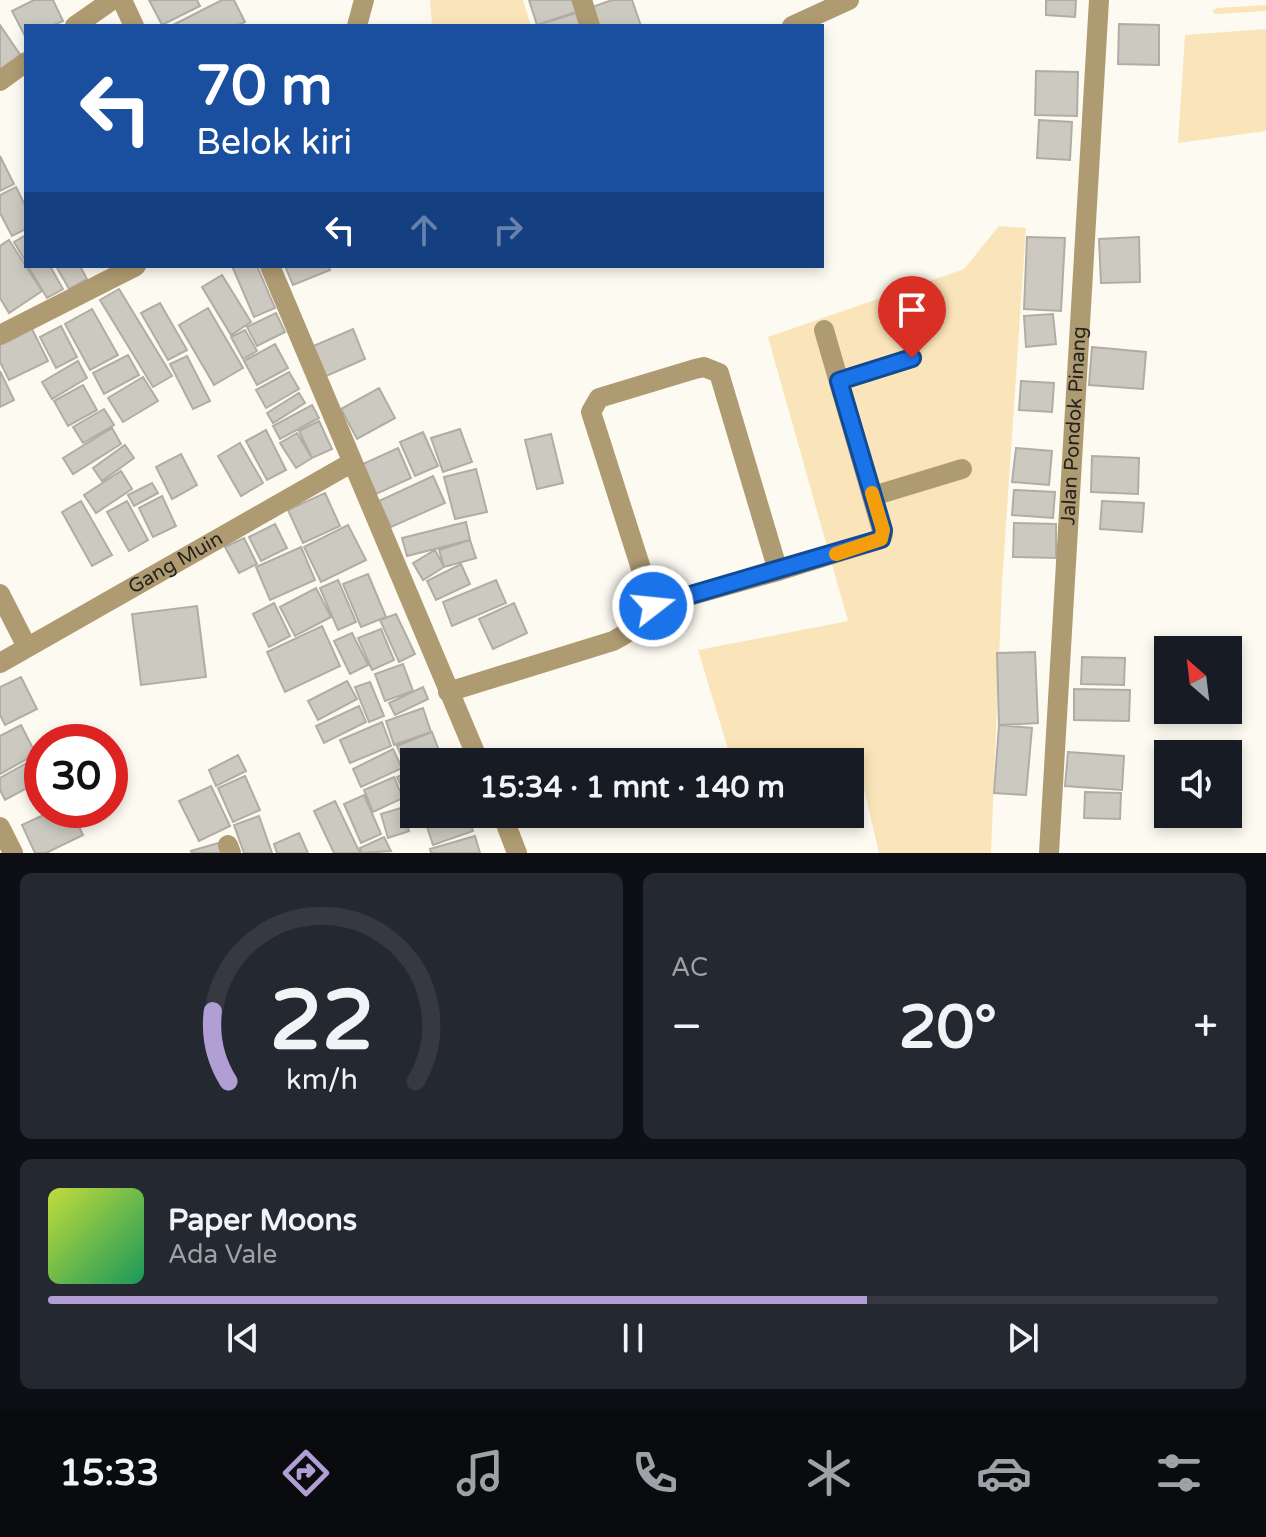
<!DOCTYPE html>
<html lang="id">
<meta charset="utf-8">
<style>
:root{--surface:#171b24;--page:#242831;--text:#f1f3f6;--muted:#9ea1a6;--line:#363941;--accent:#b09ed5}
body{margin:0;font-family:"Varela Round",sans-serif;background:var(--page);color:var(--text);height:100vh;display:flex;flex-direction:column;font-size:30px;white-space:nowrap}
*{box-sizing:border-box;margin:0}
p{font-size:26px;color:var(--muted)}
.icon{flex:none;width:44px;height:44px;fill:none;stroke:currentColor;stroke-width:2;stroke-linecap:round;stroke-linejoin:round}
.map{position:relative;height:853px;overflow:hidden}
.sheet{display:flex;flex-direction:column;gap:20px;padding:20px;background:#0d0f14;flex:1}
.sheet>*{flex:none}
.hud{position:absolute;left:24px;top:24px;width:800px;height:244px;border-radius:0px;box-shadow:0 4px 12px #0003;background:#1a4fa0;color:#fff;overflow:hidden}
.needle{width:52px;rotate:332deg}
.buttons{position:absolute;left:1154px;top:636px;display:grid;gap:16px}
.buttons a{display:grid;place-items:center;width:88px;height:88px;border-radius:0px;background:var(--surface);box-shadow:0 4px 12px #0003;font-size:40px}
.speed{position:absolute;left:24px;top:724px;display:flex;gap:16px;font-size:40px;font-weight:700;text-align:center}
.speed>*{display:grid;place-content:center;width:104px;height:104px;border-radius:50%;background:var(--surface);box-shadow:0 4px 12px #0003;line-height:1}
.speed .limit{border:12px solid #d22;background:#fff;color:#111}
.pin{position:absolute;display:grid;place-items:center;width:68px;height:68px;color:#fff;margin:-82px -34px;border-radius:50% 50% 50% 0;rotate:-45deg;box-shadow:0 0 8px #0007}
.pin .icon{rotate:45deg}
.me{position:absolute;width:88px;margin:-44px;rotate:74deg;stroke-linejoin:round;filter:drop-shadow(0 0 6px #0008)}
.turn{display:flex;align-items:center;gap:28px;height:168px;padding:0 40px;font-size:36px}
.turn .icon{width:104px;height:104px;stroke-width:2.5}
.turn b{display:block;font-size:56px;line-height:68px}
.lanes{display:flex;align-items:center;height:76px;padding:0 40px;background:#0003;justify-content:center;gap:40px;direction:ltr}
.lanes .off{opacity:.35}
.big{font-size:60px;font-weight:700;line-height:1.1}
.sheet .widget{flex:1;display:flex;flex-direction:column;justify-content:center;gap:12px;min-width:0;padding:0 28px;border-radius:12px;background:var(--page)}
.sheet .dial{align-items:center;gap:0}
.dial svg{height:208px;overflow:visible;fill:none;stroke:var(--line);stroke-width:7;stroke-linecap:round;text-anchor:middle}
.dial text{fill:var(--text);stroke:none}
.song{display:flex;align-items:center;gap:24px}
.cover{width:96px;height:96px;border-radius:12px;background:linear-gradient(135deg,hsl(70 70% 55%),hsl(150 70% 35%))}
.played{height:8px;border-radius:4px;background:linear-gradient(90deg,var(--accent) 70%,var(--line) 70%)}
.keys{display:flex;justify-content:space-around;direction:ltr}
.heat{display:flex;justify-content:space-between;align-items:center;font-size:44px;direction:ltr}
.sheet .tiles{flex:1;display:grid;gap:20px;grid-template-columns:1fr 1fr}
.widget:last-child{grid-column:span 2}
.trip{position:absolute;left:400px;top:748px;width:464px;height:80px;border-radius:0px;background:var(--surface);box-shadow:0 4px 12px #0003;font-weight:700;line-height:80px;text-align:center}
.tab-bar{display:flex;height:128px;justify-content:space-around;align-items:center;background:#090b0e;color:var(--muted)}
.tab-bar .icon{width:56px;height:56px}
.tab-bar .active{color:var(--accent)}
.tab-bar b{font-size:36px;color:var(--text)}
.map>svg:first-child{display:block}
</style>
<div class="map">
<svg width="1266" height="853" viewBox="0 0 1266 853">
<rect width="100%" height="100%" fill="#fdfaf1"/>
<path fill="#fae5ba" d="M 430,0 L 523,0 L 531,26 L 432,26 Z
M 1266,5 L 1266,11 L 1215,14 L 1212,11 L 1217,8 Z
M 1266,29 L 1266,131 L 1178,143 L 1185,35 Z
M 999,226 L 1026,228 L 1002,584 L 991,853 L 879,853 L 863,785 L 850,786 L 850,762 L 732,762 L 698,650 L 848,621 L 768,337 L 964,269 Z"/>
<path fill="#ccc9c1" stroke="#b1ada6" stroke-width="2" d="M 34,0 L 53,0 L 63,21 L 52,26 L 26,26 L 26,38 L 12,11 Z
M 149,0 L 197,0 L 200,6 L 162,25 Z
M 222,0 L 234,0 L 245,22 L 236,26 L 171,26 Z
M 529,0 L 572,0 L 576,12 L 537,25 Z
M 612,0 L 632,0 L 641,26 L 599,26 L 592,7 Z
M 1046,0 L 1076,0 L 1075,17 L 1046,15 Z
M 576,13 L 580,26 L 537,25 Z
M 1119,24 L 1159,25 L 1159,65 L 1118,64 Z
M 0,25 L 23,59 L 0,74 Z
M 1036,71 L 1078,72 L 1077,116 L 1035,115 Z
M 1039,120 L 1072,122 L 1070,160 L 1037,158 Z
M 0,156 L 14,184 L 0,191 Z
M 16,187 L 26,207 L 26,229 L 12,236 L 0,213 L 0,195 Z
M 26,235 L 26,262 L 14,242 Z
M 1027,237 L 1065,238 L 1061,311 L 1024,309 Z
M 1139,237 L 1140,282 L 1101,283 L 1099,239 Z
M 9,240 L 42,291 L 9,313 L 0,298 L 0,246 Z
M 28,266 L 50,266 L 63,289 L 47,298 Z
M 56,266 L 80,266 L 87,279 L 69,289 Z
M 232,266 L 257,266 L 275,308 L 254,317 Z
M 285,266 L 328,266 L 330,270 L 293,285 Z
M 222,275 L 251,322 L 231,335 L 202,287 Z
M 119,289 L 172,376 L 153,387 L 100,300 Z
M 160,303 L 187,350 L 168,360 L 141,313 Z
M 208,308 L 243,368 L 214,385 L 179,325 Z
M 92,309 L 118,355 L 90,370 L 65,324 Z
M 276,313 L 285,332 L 257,346 L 247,327 Z
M 1053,314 L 1056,344 L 1026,347 L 1024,316 Z
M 61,326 L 77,357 L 56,368 L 40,337 Z
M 31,327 L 48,361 L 9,380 L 0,362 L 0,342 Z
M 353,329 L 365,359 L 324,377 L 311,347 Z
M 245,330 L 257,351 L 243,359 L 231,337 Z
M 275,344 L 288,368 L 257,385 L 244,361 Z
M 1092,347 L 1146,352 L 1143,389 L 1089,385 Z
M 128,355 L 139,375 L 104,394 L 93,373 Z
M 187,356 L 210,401 L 193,409 L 170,364 Z
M 78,361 L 87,378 L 52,399 L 42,382 Z
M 0,371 L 14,400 L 0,407 Z
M 289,372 L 299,389 L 266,408 L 256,390 Z
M 143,377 L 158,401 L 123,422 L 108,398 Z
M 1021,381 L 1054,383 L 1052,412 L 1019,410 Z
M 83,385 L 97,410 L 68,426 L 54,401 Z
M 379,388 L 395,418 L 357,439 L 341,409 Z
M 299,393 L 305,403 L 273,423 L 267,413 Z
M 312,405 L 319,418 L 280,439 L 273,426 Z
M 104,409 L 114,425 L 83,443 L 73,427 Z
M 319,421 L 332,449 L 312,458 L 299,431 Z
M 112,428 L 121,444 L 73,474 L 63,458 Z
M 460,429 L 472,462 L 443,472 L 431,438 Z
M 266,430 L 286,470 L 267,480 L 246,441 Z
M 423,432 L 438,466 L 415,476 L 400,442 Z
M 297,433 L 312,458 L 296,468 L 280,443 Z
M 551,434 L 563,483 L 537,489 L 525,440 Z
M 240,443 L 263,483 L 241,496 L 218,456 Z
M 125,445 L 134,458 L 102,481 L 93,468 Z
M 398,448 L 411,478 L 376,494 L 363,464 Z
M 1016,448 L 1052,451 L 1049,485 L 1012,482 Z
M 181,454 L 197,485 L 172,499 L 156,467 Z
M 1092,456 L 1139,458 L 1138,494 L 1091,492 Z
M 476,469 L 487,512 L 455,519 L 444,477 Z
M 121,471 L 132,489 L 96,513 L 84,495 Z
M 433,476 L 445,503 L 391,527 L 379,501 Z
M 152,483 L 158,493 L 134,506 L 128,495 Z
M 1014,490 L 1055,492 L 1053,518 L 1012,515 Z
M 325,493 L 340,526 L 303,543 L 288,510 Z
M 162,496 L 176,526 L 153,537 L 139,508 Z
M 81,501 L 112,555 L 92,566 L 62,512 Z
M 127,501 L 148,540 L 129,551 L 107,512 Z
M 1102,501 L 1144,503 L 1142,532 L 1100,529 Z
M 466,522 L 470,540 L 407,556 L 402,538 Z
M 1014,523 L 1056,524 L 1056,558 L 1013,557 Z
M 275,524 L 287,548 L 261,561 L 249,537 Z
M 348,525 L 366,560 L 321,582 L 304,547 Z
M 244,538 L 257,564 L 239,573 L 225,547 Z
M 470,540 L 476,558 L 444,567 L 439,550 Z
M 301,547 L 315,580 L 270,600 L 256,567 Z
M 435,550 L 444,567 L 423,580 L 413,563 Z
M 461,564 L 470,584 L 436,600 L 427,581 Z
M 368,574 L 386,617 L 361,627 L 343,584 Z
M 338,580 L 356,622 L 338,630 L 320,588 Z
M 496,580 L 506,603 L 452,626 L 443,602 Z
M 316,588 L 331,617 L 295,636 L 280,607 Z
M 274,603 L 290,636 L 269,647 L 253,614 Z
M 514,603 L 527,633 L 493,649 L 479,619 Z
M 197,606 L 206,677 L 141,685 L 132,614 Z
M 396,614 L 415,654 L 399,662 L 380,620 Z
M 322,626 L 340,666 L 285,692 L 267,652 Z
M 381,629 L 394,660 L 372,670 L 358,638 Z
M 352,633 L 368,665 L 350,674 L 334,641 Z
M 1035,652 L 1038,723 L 999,725 L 997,653 Z
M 1082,657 L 1125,658 L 1124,685 L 1081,684 Z
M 403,664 L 413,691 L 385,701 L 375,674 Z
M 21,677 L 37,709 L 5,725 L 0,715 L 0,687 Z
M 347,681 L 357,699 L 318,720 L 308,701 Z
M 370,682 L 384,716 L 369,722 L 355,687 Z
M 423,687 L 428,699 L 395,715 L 389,703 Z
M 1074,689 L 1130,690 L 1129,721 L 1074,720 Z
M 359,706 L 366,722 L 324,743 L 316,726 Z
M 423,708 L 431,732 L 394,745 L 386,721 Z
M 382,722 L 391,746 L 350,763 L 340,740 Z
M 21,725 L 36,754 L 0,774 L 0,736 Z
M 999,725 L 1032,728 L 1026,795 L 994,793 Z
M 432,732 L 441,756 L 425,762 L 414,762 L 414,766 L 407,769 L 397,746 Z
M 393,749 L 402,768 L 361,787 L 353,769 Z
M 1068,752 L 1124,756 L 1122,790 L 1065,786 Z
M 238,755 L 246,771 L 216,786 L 209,770 Z
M 34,759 L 42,774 L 42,780 L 5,800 L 0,790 L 0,778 Z
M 414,770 L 414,798 L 408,801 L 397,777 Z
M 245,776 L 260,810 L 233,822 L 218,788 Z
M 394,777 L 403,798 L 373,812 L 364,790 Z
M 211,786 L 230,826 L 199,841 L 179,801 Z
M 1085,792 L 1121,793 L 1120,819 L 1084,818 Z
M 364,795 L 381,834 L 361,843 L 344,804 Z
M 335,801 L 360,853 L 334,853 L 314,811 Z
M 414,803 L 414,814 L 436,814 L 412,823 L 406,806 Z
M 401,808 L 409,831 L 388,838 L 381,814 Z
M 54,810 L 71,810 L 83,835 L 46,853 L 35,853 L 22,825 Z
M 447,814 L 467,814 L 473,831 L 433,845 L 425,821 Z
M 259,816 L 272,853 L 244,853 L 234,825 Z
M 299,833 L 308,853 L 277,853 L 274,844 Z
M 475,836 L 480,853 L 431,853 L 430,849 Z
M 384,837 L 391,851 L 362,853 L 360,848 Z
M 222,842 L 226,853 L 192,853 L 191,851 Z"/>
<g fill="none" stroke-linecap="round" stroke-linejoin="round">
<g stroke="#af9b71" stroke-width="20">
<path d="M 122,0 L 134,26"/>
<path d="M 582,0 L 590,26"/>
<path d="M 75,26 L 112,0"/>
<path d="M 357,26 L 364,0"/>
<path d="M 0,81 L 26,62"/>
<path d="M 270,266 L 479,762"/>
<path d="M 839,381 L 912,358"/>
<path d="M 873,496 L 962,469"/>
<path d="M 778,571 L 881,539 L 883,534 L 824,330"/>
<path d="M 0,594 L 27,647"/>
<path id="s1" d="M 0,663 L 351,463"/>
<path d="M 448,692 L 613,641 C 630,632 642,623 653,606 L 591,412 L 599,398 L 695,369 L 704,367 L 719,373 L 778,571 L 653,606"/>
<path d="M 502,814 L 517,853"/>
<path d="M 0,827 L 13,853"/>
<path d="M 228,845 L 231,853"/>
</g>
<g stroke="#af9b71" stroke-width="20">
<path d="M 792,26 L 849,0"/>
<path d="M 0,335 L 136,266"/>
<path id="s2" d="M 1049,853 L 1099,0"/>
</g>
</g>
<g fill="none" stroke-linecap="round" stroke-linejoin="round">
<defs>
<path id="route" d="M 653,606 L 881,539 L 883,530 L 839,381 L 912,358"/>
</defs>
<use href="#route" stroke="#114b97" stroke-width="20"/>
<use href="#route" stroke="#1a73e8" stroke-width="14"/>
<path stroke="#f59e0b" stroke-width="14" d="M 836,554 L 881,539 L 883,530 L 872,493"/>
</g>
<g text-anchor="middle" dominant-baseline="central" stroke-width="6" stroke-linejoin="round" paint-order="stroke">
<g font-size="20" fill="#242320" stroke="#fff">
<text stroke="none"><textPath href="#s2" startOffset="428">Jalan Pondok Pinang</textPath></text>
<text stroke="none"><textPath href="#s1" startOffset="202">Gang Muin</textPath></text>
</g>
</g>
</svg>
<div class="buttons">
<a><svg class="needle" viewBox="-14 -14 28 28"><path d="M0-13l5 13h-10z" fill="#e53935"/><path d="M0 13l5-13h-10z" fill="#9ea1a6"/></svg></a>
<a><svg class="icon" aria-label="sound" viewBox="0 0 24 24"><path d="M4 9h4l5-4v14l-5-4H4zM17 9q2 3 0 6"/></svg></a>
</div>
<div class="speed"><div class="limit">30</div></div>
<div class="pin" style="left:912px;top:358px;background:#d93025"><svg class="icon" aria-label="arrive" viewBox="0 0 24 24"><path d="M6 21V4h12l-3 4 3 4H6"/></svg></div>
<svg class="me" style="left:653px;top:606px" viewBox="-20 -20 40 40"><circle r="17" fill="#1a73e8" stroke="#fff" stroke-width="3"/><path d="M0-11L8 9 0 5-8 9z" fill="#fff"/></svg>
<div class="trip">15:34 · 1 mnt · 140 m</div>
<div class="hud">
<div class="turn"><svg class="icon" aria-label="left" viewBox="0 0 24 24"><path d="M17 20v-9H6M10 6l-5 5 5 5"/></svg><div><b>70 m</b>Belok kiri</div></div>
<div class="lanes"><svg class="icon" aria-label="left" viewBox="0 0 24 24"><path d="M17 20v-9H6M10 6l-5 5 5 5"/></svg><svg class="icon off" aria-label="ahead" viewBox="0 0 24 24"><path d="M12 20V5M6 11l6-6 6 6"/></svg><svg class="icon off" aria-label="right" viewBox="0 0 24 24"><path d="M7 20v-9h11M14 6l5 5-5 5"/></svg></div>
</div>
</div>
<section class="sheet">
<div class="tiles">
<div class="widget dial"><svg viewBox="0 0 100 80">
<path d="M14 69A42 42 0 1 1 86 69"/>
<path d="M14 69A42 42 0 0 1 8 42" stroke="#b09ed5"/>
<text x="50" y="56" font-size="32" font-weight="700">22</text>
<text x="50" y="72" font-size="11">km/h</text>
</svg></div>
<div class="widget"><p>AC</p>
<div class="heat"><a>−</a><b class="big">20°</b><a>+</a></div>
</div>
<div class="widget">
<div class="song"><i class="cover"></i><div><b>Paper Moons</b><p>Ada Vale</p></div></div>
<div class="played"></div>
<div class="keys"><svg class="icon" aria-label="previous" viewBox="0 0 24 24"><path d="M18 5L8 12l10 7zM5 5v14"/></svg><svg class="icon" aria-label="pause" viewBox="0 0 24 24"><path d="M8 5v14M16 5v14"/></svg><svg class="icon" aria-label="next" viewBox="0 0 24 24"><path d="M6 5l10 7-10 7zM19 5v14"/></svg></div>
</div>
</div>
</section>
<nav class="tab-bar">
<b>15:33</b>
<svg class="icon active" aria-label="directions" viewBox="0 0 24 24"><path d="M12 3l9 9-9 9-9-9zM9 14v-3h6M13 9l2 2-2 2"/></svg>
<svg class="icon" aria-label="music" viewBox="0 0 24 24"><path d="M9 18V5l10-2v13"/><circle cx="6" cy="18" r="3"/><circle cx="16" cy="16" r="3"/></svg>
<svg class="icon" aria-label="phone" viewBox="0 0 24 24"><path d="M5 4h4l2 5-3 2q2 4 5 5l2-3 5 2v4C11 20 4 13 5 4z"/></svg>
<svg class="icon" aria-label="climate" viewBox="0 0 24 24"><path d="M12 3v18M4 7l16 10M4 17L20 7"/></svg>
<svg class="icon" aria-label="car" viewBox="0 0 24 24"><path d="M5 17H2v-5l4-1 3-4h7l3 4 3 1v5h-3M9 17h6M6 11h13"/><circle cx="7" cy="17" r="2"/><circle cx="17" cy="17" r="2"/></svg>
<svg class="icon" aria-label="filters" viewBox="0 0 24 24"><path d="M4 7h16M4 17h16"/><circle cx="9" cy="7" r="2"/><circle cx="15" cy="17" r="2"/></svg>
</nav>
